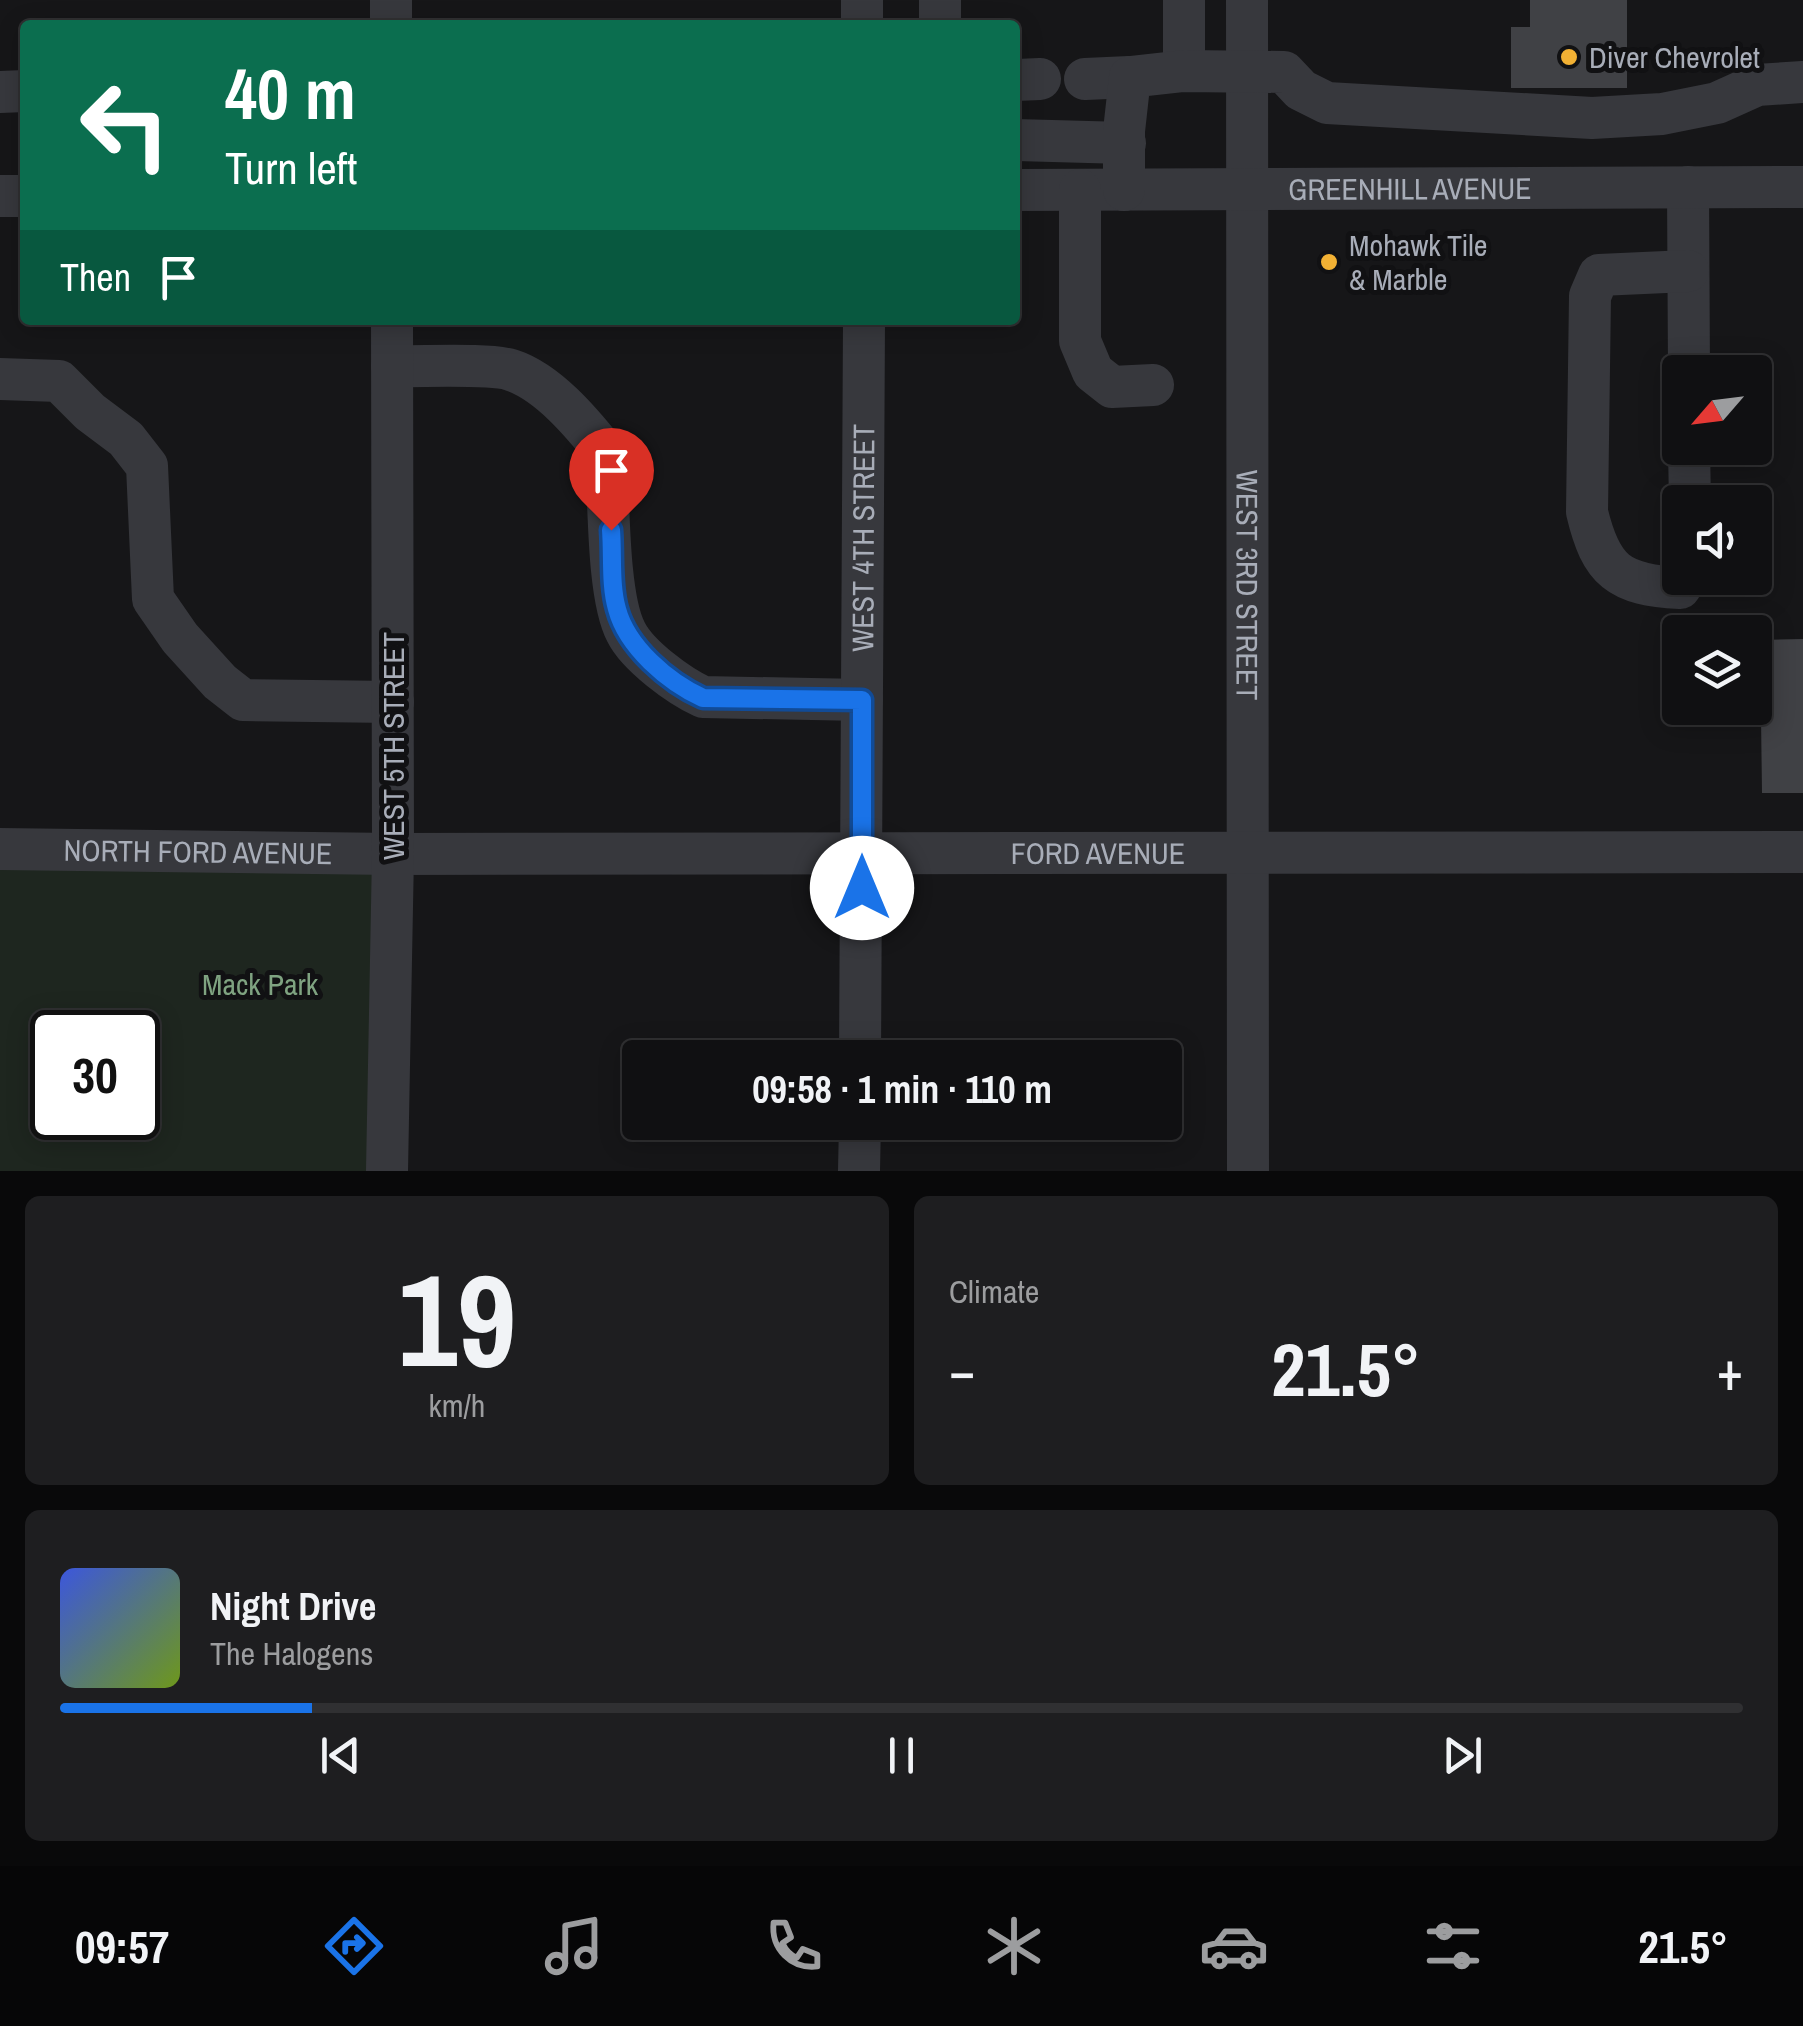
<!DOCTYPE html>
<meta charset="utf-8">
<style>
:root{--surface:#101012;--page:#1e1e20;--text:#f1f3f6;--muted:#9c9d9f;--line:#303032;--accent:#1a73e8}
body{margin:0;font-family:"Archivo Narrow",sans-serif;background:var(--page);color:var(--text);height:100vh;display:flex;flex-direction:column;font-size:38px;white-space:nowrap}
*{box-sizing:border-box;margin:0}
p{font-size:32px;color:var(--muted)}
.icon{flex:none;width:55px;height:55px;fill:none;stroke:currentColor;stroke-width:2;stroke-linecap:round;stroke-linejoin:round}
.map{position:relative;height:1171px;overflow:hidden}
.drawer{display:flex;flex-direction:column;gap:25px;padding:25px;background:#09090a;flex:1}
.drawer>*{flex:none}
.banner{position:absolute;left:20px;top:20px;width:1000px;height:305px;border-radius:10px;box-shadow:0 5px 25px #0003,0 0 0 2px var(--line);background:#0b6e4f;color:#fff;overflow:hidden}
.needle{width:65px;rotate:242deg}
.tools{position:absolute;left:1662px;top:355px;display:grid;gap:20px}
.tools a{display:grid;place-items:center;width:110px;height:110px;border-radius:10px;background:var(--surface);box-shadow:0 5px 25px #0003,0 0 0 2px var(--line);font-size:50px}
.speed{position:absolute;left:30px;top:1010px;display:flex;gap:20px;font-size:50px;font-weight:700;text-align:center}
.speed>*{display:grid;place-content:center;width:130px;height:130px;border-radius:50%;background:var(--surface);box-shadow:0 5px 25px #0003,0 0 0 2px var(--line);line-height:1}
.speed .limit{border:5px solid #111;border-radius:15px;background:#fff;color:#111}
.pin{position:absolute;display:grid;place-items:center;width:85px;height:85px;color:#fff;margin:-102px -42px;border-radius:50% 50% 50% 0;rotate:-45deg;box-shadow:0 0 10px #0007}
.pin .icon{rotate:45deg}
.me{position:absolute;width:110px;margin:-55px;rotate:0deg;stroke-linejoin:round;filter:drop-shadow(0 0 8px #0008)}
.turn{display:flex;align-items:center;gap:35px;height:210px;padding:0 40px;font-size:45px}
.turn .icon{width:130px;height:130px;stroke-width:2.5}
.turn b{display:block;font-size:70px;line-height:85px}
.then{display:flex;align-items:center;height:95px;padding:0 40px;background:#0003;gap:20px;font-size:38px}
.big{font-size:75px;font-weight:700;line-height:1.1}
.drawer .tile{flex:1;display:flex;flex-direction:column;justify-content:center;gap:15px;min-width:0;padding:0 35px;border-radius:15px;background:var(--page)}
.drawer .dial{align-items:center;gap:0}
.dial b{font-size:130px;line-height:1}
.song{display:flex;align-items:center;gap:30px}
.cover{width:120px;height:120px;border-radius:15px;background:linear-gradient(135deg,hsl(230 70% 55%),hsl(80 70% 35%))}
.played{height:10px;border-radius:5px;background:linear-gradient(90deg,var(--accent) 15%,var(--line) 15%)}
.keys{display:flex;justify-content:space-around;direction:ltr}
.heat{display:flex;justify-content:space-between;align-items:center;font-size:55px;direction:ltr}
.drawer .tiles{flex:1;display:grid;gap:25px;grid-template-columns:1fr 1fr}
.tile:last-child{grid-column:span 2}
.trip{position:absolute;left:622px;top:1040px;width:560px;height:100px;border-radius:10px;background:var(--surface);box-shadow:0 5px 25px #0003,0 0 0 2px var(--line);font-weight:700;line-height:100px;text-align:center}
.dock{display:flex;height:160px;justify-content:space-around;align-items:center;background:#060607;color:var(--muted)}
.dock .icon{width:70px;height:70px}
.dock .current{color:var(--accent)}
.dock b{font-size:45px;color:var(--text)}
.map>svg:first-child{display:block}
</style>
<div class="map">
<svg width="1803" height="1171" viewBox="0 0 1803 1171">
<rect width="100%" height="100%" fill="#161618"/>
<path fill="#1e261f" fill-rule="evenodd" d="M 0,849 L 393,854 L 387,1171 L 0,1171 ZM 52,1032 L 138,1032 L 138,1118 L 52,1118 Z"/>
<path fill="#404145" d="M 1530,0 L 1627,0 L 1627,88 L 1511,88 L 1511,27 L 1530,27 Z
M 1803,639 L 1803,793 L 1762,793 L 1760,640 Z"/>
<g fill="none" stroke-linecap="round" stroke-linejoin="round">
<g stroke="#37383d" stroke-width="42">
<path d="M 391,0 L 391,25"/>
<path d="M 862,0 L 862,25"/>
<path d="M 940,0 L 940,25"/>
<path d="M 1184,0 L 1184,71"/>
<path id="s1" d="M 1247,0 L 1248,1171"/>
<path d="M 1085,79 L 1130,77"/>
<path d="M 1015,80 L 1040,79"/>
<path d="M 0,92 L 25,91"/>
<path d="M 1015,140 L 1125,143"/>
<path d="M 1688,187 L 1689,372"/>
<path id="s2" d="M 1015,190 L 1803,187"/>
<path d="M 1080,190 L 1080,341 L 1093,372 L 1112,387 L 1153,385"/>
<path d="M 1124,190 L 1124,131 L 1130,77 L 1184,71 L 1284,72 L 1301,90 L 1327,103 L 1592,118 L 1662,114 L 1717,103 L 1757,85 L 1803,82"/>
<path d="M 0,196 L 25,196"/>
<path d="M 392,366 C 419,367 490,363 511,370 C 548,382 582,423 606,453 C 609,497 607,596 626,632 C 638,656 679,686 703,697 L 862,700"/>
<path d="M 0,379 L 59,381 L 90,412 L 126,439 L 147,466 L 153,599 L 180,638 L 220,682 L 243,700 L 393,702"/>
<path d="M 1689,448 L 1690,502"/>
<path d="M 1686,578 L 1680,588 C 1619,585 1601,571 1587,512 L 1590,296 L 1599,275 L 1688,271"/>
<path id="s3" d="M 0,849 L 393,854 L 1803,852"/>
<path id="s4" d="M 860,1058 L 864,320"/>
<path d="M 387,1171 L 393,854 L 392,320"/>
<path d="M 859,1171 L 860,1122"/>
</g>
</g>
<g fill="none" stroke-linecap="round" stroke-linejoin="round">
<defs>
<path id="route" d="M 611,530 C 613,555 610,585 617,609 C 627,647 668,682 703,698 L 862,700 L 862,888"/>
</defs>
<use href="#route" stroke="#114b97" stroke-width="25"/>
<use href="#route" stroke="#1a73e8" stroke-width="18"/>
</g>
<g fill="#f2b134" stroke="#111113" stroke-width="4">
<circle cx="1569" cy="57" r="10"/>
<circle cx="1329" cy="262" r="10"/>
</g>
<g text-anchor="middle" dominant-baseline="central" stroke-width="10" stroke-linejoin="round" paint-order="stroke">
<g font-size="30" fill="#a8adb8" stroke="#111113" text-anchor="start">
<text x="1589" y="57">Diver Chevrolet</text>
<text x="1349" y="245">Mohawk Tile<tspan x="1349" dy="34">&amp; Marble</tspan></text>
</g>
<g font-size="30" fill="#a8adb8" stroke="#111113">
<text stroke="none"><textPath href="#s2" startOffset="395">GREENHILL AVENUE</textPath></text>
<text stroke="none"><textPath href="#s4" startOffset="520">WEST 4TH STREET</textPath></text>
<text stroke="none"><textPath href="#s1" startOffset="585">WEST 3RD STREET</textPath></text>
<text transform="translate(393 746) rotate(-90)">WEST 5TH STREET</text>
<text stroke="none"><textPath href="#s3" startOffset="198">NORTH FORD AVENUE</textPath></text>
<text stroke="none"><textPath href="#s3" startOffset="1098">FORD AVENUE</textPath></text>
</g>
<g font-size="30" fill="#7fa381" stroke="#111113">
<text x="260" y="984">Mack Park</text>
</g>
</g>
</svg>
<div class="tools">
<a><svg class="needle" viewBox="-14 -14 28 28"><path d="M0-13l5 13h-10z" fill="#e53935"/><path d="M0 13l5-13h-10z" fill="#9c9d9f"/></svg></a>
<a><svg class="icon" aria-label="sound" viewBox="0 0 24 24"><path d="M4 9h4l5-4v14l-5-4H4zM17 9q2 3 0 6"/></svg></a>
<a><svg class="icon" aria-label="layers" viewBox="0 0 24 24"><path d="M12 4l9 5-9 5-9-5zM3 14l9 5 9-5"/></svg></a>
</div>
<div class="speed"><div class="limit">30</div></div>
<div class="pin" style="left:611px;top:530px;background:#d93025"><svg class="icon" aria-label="arrive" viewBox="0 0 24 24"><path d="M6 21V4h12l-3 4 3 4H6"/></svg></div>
<svg class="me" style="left:862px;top:888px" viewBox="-20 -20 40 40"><circle r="19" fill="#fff"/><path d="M0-13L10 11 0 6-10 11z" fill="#1a73e8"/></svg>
<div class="trip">09:58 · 1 min · 110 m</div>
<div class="banner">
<div class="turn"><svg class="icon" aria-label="left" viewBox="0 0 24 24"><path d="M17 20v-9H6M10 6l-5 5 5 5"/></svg><div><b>40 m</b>Turn left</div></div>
<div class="then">Then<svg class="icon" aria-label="arrive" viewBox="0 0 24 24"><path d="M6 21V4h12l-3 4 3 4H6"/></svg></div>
</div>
</div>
<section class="drawer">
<div class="tiles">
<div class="tile dial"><b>19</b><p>km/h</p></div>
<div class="tile"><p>Climate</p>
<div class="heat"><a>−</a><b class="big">21.5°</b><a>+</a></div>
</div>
<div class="tile">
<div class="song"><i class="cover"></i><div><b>Night Drive</b><p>The Halogens</p></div></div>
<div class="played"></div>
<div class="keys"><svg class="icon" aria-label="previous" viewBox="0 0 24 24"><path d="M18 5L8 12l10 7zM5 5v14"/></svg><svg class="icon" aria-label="pause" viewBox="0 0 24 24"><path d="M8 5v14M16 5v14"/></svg><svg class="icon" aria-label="next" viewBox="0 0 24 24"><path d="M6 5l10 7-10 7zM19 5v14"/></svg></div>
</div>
</div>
</section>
<nav class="dock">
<b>09:57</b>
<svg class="icon current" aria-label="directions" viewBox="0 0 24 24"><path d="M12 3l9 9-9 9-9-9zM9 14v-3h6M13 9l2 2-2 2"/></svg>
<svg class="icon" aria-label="music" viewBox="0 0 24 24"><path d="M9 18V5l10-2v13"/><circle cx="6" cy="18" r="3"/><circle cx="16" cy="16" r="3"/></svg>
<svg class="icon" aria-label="phone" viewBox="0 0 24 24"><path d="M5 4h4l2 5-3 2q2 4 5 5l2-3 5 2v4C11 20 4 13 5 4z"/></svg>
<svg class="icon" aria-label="climate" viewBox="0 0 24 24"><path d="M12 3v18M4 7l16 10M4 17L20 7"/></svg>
<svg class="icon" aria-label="car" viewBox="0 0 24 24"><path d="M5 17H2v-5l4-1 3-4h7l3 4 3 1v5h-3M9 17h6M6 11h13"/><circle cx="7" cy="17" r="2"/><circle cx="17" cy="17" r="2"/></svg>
<svg class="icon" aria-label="filters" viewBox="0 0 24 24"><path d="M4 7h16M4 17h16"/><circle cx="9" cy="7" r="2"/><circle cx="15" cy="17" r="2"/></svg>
<b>21.5°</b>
</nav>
